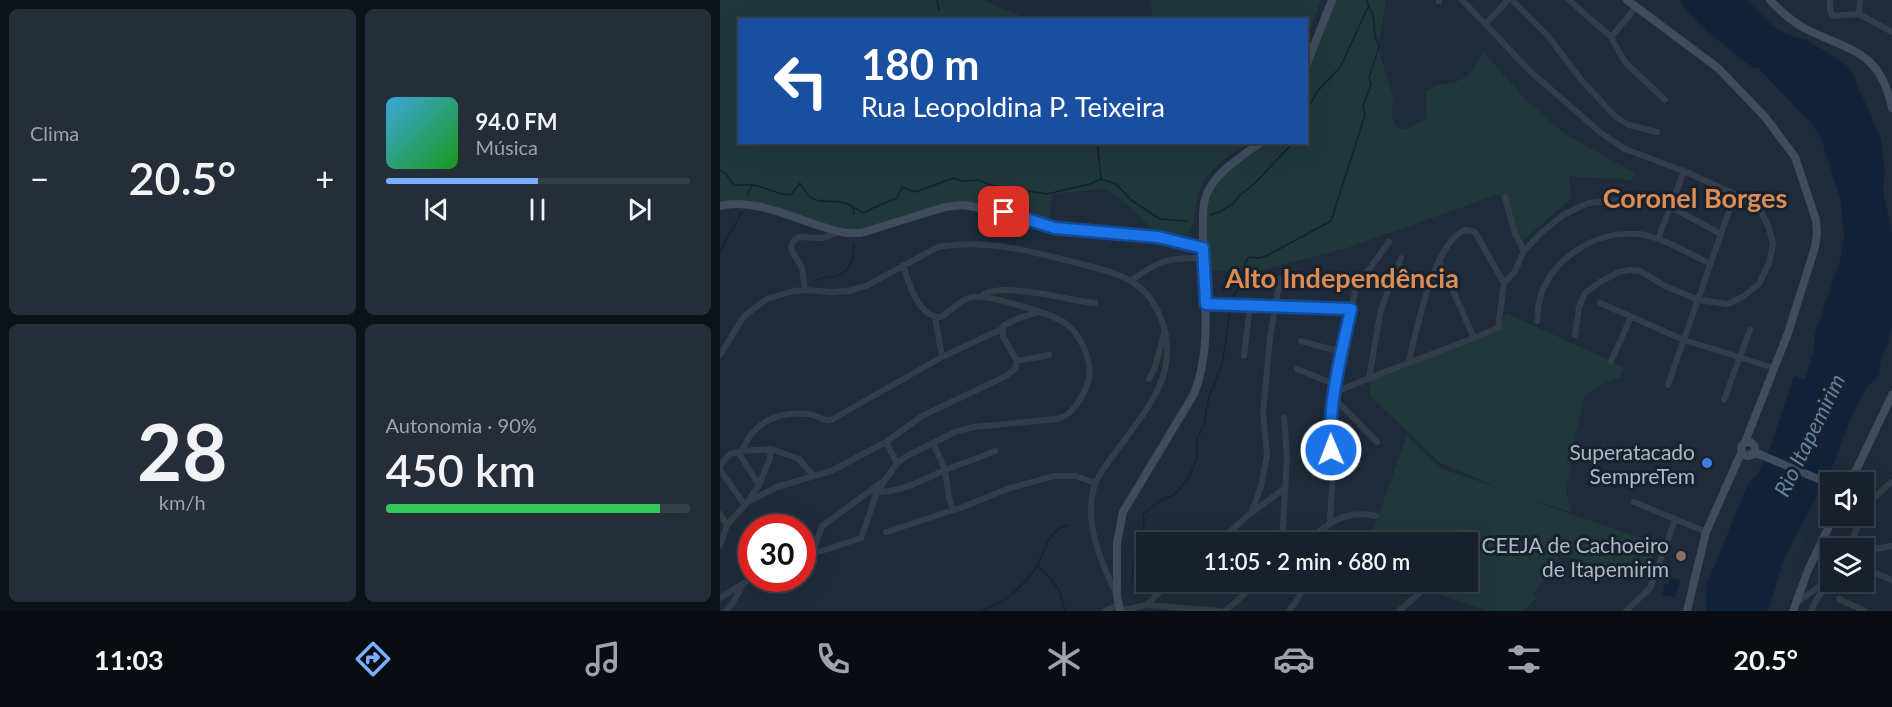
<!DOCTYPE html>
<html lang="pt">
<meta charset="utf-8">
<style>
:root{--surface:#17202c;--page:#242d38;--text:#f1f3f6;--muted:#9ea3a9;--line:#363e48;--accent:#7aafff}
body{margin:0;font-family:Lato,sans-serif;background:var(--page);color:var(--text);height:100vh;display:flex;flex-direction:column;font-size:22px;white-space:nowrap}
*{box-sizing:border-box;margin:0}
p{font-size:20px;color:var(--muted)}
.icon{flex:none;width:33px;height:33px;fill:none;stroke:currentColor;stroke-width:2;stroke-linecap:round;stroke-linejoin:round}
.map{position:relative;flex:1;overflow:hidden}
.details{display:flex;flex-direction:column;gap:9px;padding:9px;background:#0d1218;width:720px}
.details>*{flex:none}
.guide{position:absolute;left:18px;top:18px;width:570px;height:126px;border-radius:0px;box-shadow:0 6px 24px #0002,0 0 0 2px var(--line);background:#1a4fa0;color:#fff;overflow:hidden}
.controls{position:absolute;left:1100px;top:472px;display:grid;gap:12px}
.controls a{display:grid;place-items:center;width:54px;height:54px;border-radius:0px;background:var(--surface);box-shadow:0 6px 24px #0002,0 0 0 2px var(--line);font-size:30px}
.speed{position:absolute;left:18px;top:514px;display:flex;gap:12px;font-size:30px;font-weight:700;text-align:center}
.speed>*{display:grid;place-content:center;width:78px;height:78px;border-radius:50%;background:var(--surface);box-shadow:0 6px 24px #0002,0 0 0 2px var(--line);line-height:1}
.speed .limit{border:9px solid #d22;background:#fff;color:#111}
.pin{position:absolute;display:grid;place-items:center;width:51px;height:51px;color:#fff;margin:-26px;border-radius:12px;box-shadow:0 3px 9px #0006}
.me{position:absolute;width:66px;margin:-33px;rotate:359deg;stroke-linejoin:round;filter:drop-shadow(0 0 4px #0008)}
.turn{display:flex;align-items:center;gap:21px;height:126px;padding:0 24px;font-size:27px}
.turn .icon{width:78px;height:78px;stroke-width:2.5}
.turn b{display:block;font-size:42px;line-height:51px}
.big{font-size:45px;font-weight:600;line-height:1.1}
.details .tile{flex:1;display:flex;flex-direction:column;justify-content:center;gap:9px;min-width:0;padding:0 21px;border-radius:9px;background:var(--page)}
.details .dial{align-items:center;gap:0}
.dial b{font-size:78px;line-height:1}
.song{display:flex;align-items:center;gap:18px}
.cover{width:72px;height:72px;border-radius:9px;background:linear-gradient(135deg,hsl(200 70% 55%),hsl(120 70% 35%))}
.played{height:6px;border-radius:3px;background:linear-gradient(90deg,var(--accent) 50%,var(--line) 50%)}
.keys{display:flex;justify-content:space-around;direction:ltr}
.heat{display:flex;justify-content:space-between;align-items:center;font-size:33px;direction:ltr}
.charge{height:9px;border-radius:4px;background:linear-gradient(90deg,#34c759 90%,var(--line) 0)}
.details .tiles{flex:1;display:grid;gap:9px;grid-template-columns:repeat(2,1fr)}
.trip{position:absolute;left:416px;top:532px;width:342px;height:60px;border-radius:0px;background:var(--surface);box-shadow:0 6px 24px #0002,0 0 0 2px var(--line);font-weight:600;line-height:60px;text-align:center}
.dock{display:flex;height:96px;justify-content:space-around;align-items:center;background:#090d12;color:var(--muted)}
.dock .icon{width:42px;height:42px}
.dock .current{color:var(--accent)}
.dock b{font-size:27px;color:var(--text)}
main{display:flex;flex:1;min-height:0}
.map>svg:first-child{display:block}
</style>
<main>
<section class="details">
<div class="tiles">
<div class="tile"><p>Clima</p>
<div class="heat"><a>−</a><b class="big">20.5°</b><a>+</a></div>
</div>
<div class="tile">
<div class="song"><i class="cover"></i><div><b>94.0 FM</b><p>Música</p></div></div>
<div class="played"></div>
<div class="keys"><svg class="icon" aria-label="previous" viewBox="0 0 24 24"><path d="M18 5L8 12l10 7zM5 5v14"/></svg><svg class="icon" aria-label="pause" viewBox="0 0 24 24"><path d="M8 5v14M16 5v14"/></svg><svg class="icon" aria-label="next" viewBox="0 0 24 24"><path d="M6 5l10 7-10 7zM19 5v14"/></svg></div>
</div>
<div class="tile dial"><b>28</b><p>km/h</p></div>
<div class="tile"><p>Autonomia · 90%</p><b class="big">450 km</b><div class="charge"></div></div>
</div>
</section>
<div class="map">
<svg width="1172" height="611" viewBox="0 0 1172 611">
<rect width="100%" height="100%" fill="#1f2b3a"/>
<path fill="#21383b" d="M 0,0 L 265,0 L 277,7 L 310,19 L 20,20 L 20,142 L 529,143 C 515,152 499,160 489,174 C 483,182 479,190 477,200 C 472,220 477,245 444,235 C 430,231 422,217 411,208 C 403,202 394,195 385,189 L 332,194 L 329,223 L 249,204 L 131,232 L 37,204 L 0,203 Z
M 431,0 L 601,0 L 587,39 L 586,20 L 433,19 Z
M 611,0 L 666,0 L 658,48 L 673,96 L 672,118 L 678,129 C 689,130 697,124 706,118 L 706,91 C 716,84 727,85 738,81 C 751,76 757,64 763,52 L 807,101 L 842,132 L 916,174 L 910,180 L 849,176 L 851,199 L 800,243 L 779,194 L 630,247 L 531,273 L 484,270 L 485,205 L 498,178 L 545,143 L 586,142 L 587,67 Z
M 786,313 L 904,367 L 900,378 L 885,383 L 865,395 L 855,436 L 846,492 L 851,512 L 793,494 L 937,544 L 924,581 L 840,555 L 813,594 L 817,597 L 804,611 L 768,611 L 682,582 L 747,582 L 747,543 L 649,543 L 687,435 L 722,469 L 782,489 L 719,462 L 650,396 L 650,380 L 777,332 Z"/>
<path fill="#122238" d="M 960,0 L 1027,0 L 1053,26 L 1065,34 L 1089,41 L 1127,66 L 1132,73 L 1161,139 L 1165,174 L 1163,190 L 1172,233 L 1172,329 L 1160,364 L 1159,374 L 1155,380 L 1149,384 L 1130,419 L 1115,461 L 1065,556 L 1048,611 L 986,611 L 987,584 L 1027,486 L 1040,470 L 1051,446 L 1074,376 L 1085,379 L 1094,350 L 1095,334 L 1120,260 L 1124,238 L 1121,202 L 1101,138 L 1091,123 L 1038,68 L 1033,68 C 1014,52 970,21 960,0 Z
M 950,578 L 960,580 L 955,598 L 942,595 L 945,584 L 948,584 Z"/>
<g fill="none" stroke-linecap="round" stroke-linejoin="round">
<path stroke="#122238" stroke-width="1.5" d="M 217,0 L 219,10
M 586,106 L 591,103 L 597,92 L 621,66 L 648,7
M 377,142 L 381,178
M 0,170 L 5,173 L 14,185 C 21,186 27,184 33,185 C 47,187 57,195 71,195 L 80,183 C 93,207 98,199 121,202 C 129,203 137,210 144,213 L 153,208 L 177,198 L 182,187 L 195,192 L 234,178 L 242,181 L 258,180 L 271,185 L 327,194 L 370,184 L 381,179 L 396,184 L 411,200 L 440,219 L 467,221
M 27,195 L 32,186
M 133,208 L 134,214
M 490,215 L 500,212 L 514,203 L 520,195 L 533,185 L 574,142
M 0,253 C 4,238 16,227 21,212
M 95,281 C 102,277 107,278 115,276 C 131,273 134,258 134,244
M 512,300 C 513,293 516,293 520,287 C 525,278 521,265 529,257 L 539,258 L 546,256 L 611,221 L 645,115 L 643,106 L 651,85 L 649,77 L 659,47 L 655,36 L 653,15 L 646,0
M 317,565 L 330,578 L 339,590 L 345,611
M 411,583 L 416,549 L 424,525 L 423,514 L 440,501 L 455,494 L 467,480 L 474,466 L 477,459 L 477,439 L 484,424 L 489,397 L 502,365 L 510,312
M 262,611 C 288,599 294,595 313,572 C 326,555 323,534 347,525"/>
<path stroke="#333d4a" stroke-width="6" d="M 742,0 L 811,72 L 881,133 L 905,149 L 964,171 L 1021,197 L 1040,209 L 1049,228 L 1053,244 L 1049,263 L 1039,284 L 1024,296 L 1008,304 L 979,300 L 945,286 L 920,271 L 910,270 L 899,272 L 880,282 L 865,293 L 859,307 L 855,335
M 792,0 L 828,36 L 862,81 L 897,118 L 909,125 L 937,132
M 849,0 L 891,37 L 905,62 L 945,100
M 1110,0 L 1110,11 L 1113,16 L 1139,14 L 1172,32
M 719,1 L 719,0
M 1139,14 L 1140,0
M 766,23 L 788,0
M 891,37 L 916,7
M 785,197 L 795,234 L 804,251
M 938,239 L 964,171
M 719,260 L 754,338
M 412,280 C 439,260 450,257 483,258
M 85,290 L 82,268 L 72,251 L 71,246 L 75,239 L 80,237 L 103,238 L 120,232
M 261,296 C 280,280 350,301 375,303
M 880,303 L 964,340 L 1054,368
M 486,304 L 631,309
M 817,321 C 818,315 818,308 819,303 C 828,260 875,230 918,234 C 941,236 969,254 991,264
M 581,341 L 621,352
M 0,355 L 24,316 L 47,299 L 73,291 L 85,290 L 111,292 L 128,291 L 146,286 L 218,247 C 265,238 314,252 361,264 C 401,274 429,281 443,324 C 460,376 423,414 395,453 C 388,462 379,474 375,484 C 363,521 380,560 396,593
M 524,356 L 530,306
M 222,357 L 282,329
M 297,361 L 329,355
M 689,361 C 696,332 715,238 746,230 L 755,232 L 784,283
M 891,361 L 911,317
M 577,369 L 614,384
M 649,378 L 661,309 L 681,258
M 429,379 L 435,367 L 444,334
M 948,385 L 1015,194
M 614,393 C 668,369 724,351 778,328 L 784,283 L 794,273 L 804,251 L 822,232 L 842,216 L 857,208 L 869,203 L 898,200 L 949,206 L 1001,234
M 614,398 L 657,442
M 1004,400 L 1030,330
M 166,442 L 177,463
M 213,443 L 225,470 L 229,498 L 233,510
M 22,451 C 33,422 58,411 88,414 C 96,414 102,421 111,420 L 222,357 L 215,317
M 18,452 L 39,485
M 0,465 L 10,454 L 22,451 L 51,449 L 79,459 L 94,476
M 0,470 L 25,505
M 157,492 C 183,492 202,480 225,470 C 242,463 259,458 275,451
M 29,501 L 57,487 L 111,471 L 166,442 L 202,416 L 286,376 L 295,369 L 297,361 L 283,337 L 283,326 L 294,320 L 318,312
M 914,502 L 986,532
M 531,513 L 541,487 L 547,455 L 543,413 L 550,338 L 560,278
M 0,514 L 7,525
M 1143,514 C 1150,501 1160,491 1172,482
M 610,521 L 613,472 L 610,428 L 614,384 L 635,292 L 639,283 L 669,242
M 166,532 L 243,507 L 287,489 L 334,476 L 356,476 L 375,483
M 497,543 L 531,513 L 564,489
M 562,543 L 567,458 L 564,418
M 585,543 C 607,524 625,509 656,516
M 0,545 L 7,525 L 25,505 L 39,485 L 50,458 L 51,449
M 1128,549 L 1142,516
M 92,554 L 141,538 L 157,492 L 177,463 L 187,456 L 235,432 L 254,427 L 336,419 C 340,418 346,416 349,413 C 357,406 368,388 369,377 C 372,360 360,333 345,323 C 333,314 266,294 252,297 C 241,299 230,311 221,317 C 198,318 188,281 183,265
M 1143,556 L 1155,549 L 1172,546
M 82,557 L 92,554 L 102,526 L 161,483
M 1143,568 L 1172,580
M 674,582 L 703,590
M 0,598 L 32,578
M 1119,599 L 1145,611
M 1076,603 L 1110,579
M 426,605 L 451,582
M 6,611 L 12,604 L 22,586
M 385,611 L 398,605
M 400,611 L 426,605 L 500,611
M 505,611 L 539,582
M 569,611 L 577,600 L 586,582
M 679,611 L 703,590
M 906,611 L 930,588 L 955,520
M 1091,611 L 1098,597 L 1111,582"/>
<path stroke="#404c5e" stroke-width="8" d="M 907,0 L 998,68 L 1045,117 L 1075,157 L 1096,220 L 1097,235 L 1095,247 L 1068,333 L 1025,442
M 1050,0 C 1062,13 1073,23 1090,31 C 1134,52 1160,52 1172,108
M 586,66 L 612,0
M 0,206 C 40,196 88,227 127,233 L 141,233 L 225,207 L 243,205 L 284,212 L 335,228 L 438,237 L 483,248
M1021 449a7 7 0 1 1 14 0a7 7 0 1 1-14 0Z
M 1031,454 L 1039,454 L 1110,484
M 1130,483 L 1172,395
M 400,611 L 397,596 L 397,543 L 403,512 L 474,394 C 494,344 482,287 483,234 C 483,220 482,205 487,193 C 497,171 522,156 541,142
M 967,611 L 986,532 L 1022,451
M 1073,611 L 1088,570 L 1114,516"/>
</g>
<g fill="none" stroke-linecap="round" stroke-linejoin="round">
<defs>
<path id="route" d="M 284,212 L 335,228 L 438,237 L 483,248 L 486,304 L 631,309 C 621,356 608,402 611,450"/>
</defs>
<use href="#route" stroke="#114b97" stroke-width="15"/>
<use href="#route" stroke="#1a73e8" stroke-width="10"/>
</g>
<circle fill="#3f7fe0" stroke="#18222f" stroke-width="2" cx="987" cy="463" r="6"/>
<circle fill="#8d6e63" stroke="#18222f" stroke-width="2" cx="961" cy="556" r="6"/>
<g text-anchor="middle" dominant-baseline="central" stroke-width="6" stroke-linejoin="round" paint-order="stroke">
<g font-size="21" fill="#adb7c7" stroke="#18222f" text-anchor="end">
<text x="975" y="451">Superatacado<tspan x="975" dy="24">SempreTem</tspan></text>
<text x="949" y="544">CEEJA de Cachoeiro<tspan x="949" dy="24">de Itapemirim</tspan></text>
</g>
<g font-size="22" font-style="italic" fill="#6282a9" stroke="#18222f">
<text transform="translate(1089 435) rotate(-64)">Rio Itapemirim</text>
</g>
<g font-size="27" font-weight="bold" fill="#dc8c52" stroke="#18222f">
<text x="975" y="197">Coronel Borges</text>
<text x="622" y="277">Alto Independência</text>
</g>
</g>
</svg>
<div class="controls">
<a><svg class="icon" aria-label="sound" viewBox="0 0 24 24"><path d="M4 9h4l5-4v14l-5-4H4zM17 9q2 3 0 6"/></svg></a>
<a><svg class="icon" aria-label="layers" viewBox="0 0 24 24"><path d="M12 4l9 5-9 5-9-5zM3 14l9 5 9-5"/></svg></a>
</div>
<div class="speed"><div class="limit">30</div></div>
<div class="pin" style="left:284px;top:212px;background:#d93025"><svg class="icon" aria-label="arrive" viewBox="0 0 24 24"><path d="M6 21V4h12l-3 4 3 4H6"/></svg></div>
<svg class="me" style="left:611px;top:450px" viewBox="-20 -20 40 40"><circle r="17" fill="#1a73e8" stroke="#fff" stroke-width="3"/><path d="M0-11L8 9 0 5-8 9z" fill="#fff"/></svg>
<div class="trip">11:05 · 2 min · 680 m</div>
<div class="guide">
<div class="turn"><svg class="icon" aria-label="left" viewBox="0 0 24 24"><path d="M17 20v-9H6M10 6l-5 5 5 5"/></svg><div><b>180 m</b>Rua Leopoldina P. Teixeira</div></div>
</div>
</div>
</main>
<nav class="dock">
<b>11:03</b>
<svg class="icon current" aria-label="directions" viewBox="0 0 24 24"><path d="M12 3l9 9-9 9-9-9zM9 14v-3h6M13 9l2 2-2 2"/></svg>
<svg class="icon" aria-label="music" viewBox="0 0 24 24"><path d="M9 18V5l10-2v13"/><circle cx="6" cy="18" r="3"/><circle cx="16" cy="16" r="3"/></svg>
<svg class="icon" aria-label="phone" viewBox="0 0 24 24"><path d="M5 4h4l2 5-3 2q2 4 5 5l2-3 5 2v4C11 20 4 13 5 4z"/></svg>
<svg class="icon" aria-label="climate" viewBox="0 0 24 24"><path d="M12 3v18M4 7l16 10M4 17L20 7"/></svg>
<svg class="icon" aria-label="car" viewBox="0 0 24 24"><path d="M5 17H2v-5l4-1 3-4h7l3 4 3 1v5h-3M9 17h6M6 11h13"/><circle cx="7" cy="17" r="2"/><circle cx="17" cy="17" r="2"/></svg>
<svg class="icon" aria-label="filters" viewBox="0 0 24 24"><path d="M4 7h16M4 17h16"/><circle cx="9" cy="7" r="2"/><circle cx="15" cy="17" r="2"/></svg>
<b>20.5°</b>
</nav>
